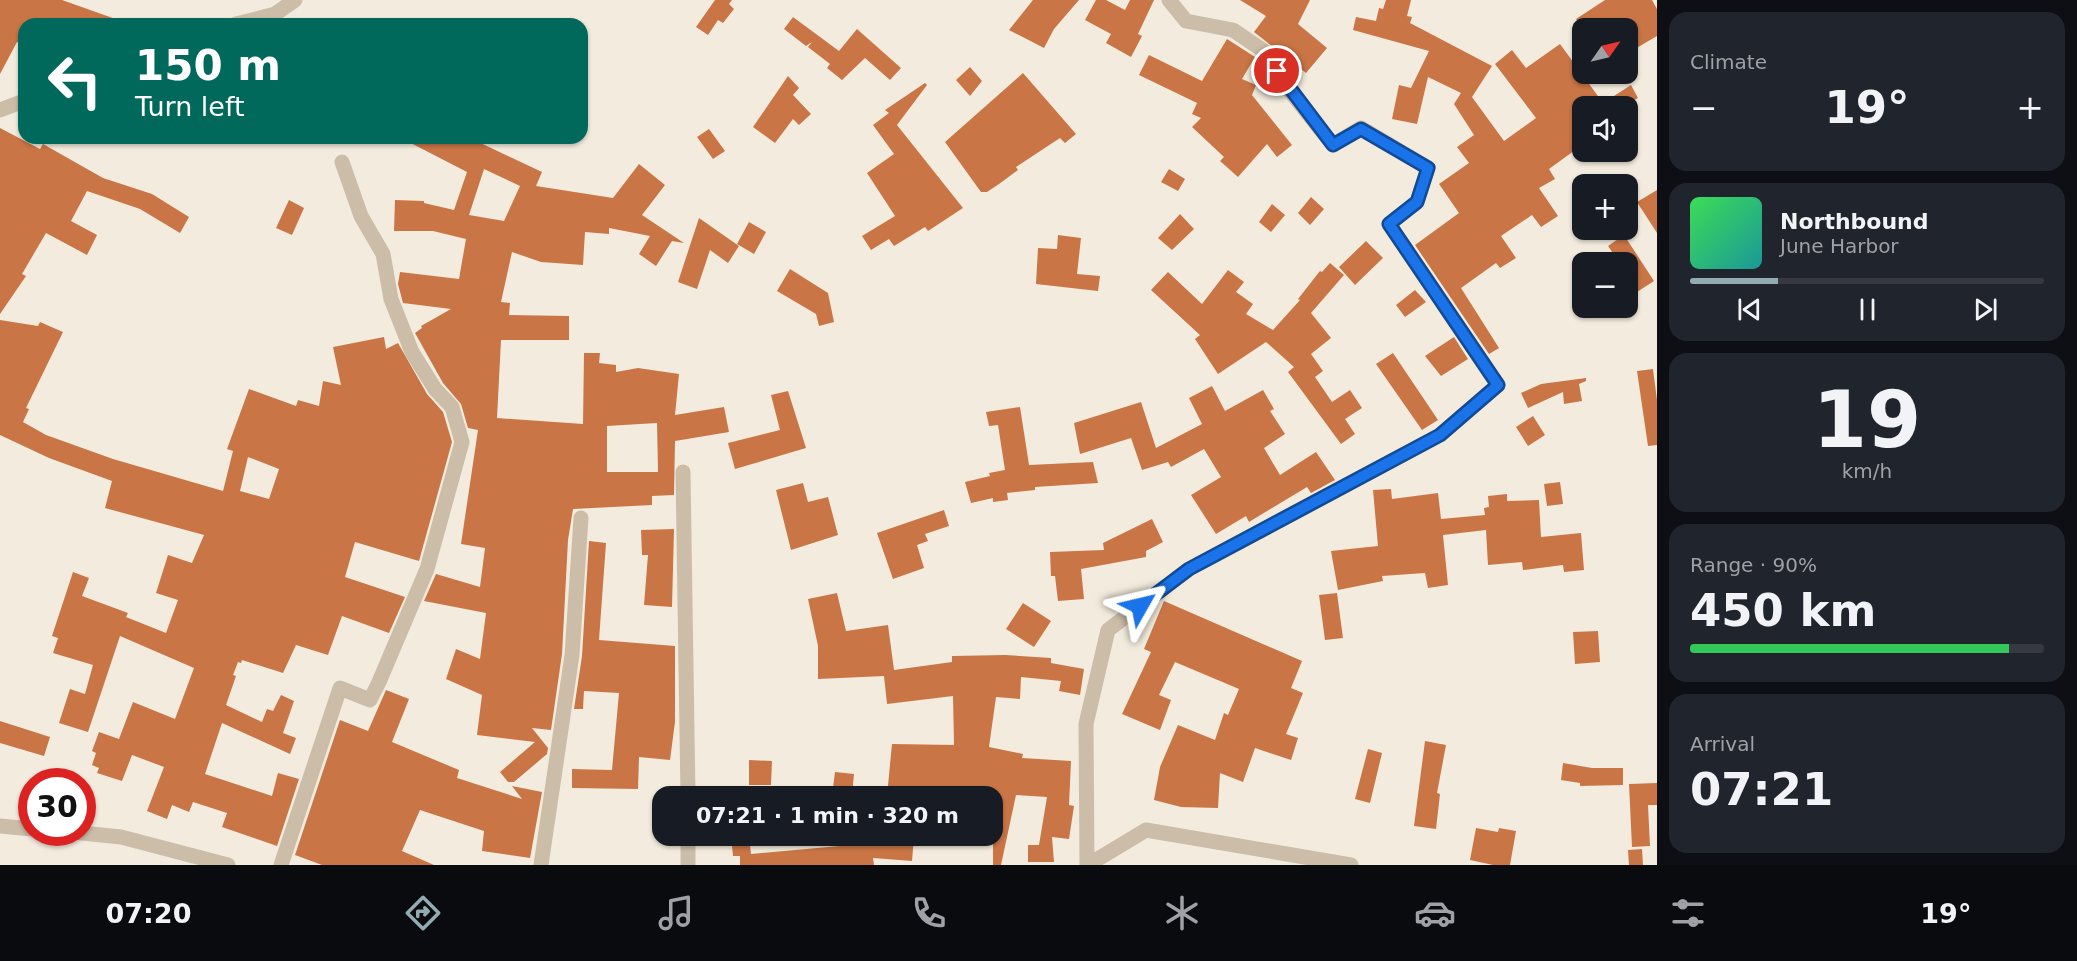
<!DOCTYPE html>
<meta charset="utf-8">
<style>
:root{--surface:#171b24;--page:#20242c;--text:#f1f3f6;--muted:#9ea1a6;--line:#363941;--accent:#92aab1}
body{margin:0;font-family:"DejaVu Sans",sans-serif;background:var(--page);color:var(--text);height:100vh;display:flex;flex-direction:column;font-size:22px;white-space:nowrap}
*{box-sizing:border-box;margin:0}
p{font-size:20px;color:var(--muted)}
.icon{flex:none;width:33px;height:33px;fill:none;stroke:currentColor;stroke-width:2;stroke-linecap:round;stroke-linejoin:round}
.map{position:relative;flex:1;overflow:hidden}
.side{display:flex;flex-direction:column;gap:12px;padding:12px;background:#0d0f14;width:420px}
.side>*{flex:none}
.hud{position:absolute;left:18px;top:18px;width:570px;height:126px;border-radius:18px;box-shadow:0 2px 4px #0004;background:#00695c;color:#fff;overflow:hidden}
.needle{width:39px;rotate:56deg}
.controls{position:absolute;left:1572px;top:18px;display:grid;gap:12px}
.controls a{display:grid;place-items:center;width:66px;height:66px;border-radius:12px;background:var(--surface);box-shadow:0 2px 4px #0004;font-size:30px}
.speed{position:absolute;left:18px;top:768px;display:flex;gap:12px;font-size:30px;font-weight:700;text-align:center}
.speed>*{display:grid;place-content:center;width:78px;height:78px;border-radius:50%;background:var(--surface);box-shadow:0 2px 4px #0004;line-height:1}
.speed .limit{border:9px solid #d22;background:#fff;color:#111}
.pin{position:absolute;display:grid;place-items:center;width:51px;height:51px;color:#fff;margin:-26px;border:3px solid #fff;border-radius:50%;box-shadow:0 2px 6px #0007}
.me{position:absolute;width:66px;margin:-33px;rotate:53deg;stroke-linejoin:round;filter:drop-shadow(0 0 4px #0008)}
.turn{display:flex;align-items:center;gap:21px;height:126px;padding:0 18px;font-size:27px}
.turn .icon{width:78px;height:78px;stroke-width:2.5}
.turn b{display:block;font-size:42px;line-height:51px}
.big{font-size:45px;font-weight:700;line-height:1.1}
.side .card{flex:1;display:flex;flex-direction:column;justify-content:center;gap:9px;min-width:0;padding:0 21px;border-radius:18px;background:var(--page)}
.side .dial{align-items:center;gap:0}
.dial b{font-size:78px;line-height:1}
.song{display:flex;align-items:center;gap:18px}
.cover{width:72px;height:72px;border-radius:9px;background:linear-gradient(135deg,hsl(130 70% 55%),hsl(180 70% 35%))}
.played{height:6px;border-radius:3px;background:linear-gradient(90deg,var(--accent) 25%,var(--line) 25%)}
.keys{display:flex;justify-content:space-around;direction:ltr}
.heat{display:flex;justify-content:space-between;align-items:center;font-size:33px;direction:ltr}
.charge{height:9px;border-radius:4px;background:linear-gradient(90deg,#34c759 90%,var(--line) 0)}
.trip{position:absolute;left:652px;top:786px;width:351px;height:60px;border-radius:18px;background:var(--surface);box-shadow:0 2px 4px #0004;font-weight:700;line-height:60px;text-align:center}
.dock{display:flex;height:96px;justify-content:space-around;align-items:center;background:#090b0e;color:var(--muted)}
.dock .icon{width:42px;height:42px}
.dock .selected{color:var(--accent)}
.dock b{font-size:27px;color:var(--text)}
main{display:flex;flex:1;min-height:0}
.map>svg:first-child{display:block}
</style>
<main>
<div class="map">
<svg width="1657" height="865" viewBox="0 0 1657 865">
<rect width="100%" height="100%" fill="#f3ecde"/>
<path fill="#ca7545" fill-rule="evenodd" d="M 0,0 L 62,0 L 124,22 L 124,24 L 71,24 L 57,19 L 55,24 L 24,24 L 24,44 L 17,42 L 0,74 Z
M 715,0 L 732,0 L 729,4 L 734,9 L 723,23 L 718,20 L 708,35 L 696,27 Z
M 1033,0 L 1079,0 L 1054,29 L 1044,48 L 1009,30 Z
M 1096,0 L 1106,0 L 1125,10 L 1130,0 L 1154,0 L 1138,34 L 1142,36 L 1131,57 L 1106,43 L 1111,34 L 1085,20 Z
M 1240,0 L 1310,0 L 1298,24 L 1327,48 L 1306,73 L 1254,32 L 1266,16 Z
M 1386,0 L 1411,0 L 1407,16 L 1412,17 L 1410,23 L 1492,66 L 1472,97 L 1504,141 L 1536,118 L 1495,64 L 1512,50 L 1526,68 L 1560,44 L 1603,103 L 1631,85 L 1638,98 L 1624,106 L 1582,106 L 1582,145 L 1549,169 L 1555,179 L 1539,188 L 1558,216 L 1541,227 L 1532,215 L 1501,236 L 1516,258 L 1500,268 L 1496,263 L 1461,288 L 1499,348 L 1489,354 L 1415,245 L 1459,213 L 1439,184 L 1469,163 L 1457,147 L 1474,135 L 1454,104 L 1461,93 L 1428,77 L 1417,124 L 1392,119 L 1399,85 L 1411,88 L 1429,51 L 1353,30 L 1356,17 L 1376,21 L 1379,8 L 1383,9 Z
M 1605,0 L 1652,0 L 1657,9 L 1657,36 L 1628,53 L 1628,28 L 1582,28 L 1576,19 Z
M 793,17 L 839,51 L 857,29 L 901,68 L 890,80 L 865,58 L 842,80 L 827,68 L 830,64 L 808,47 L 812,42 L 806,46 L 784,29 Z
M 1227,39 L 1255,57 L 1242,79 L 1256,85 L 1252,95 L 1292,145 L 1277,157 L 1267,144 L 1238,177 L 1220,161 L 1224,157 L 1192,127 L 1201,118 L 1192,114 L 1197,103 L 1139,75 L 1149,55 L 1202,81 Z
M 970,67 L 982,81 L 970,96 L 956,80 Z
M 1023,73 L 1076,134 L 1065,143 L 1060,138 L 1016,167 L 1018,170 L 999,184 L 987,192 L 981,192 L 945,142 Z
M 788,76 L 799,88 L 793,95 L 811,114 L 799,125 L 793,119 L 775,143 L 753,127 Z
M 925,83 L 927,85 L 897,125 L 963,208 L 928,231 L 925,227 L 894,246 L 889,239 L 871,250 L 862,236 L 895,216 L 867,173 L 894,154 L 873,125 L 889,113 L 885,110 Z
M 0,128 L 40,149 L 43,144 L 103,178 L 152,194 L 189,217 L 180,233 L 140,209 L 87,191 L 71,221 L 97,235 L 87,255 L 46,233 L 22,274 L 26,276 L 0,314 Z
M 709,129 L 725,151 L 713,159 L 697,137 Z
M 401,138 L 470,138 L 542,172 L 536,186 L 613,198 L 639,164 L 665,185 L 642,215 L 684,243 L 672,241 L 656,266 L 639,254 L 650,236 L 609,228 L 609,234 L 585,232 L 583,265 L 541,262 L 512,252 L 501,302 L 510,303 L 509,315 L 569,316 L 569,340 L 501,340 L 497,418 L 583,424 L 584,353 L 600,353 L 599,363 L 616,365 L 616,372 L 638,368 L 679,374 L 675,415 L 724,407 L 729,432 L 675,441 L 674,495 L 652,496 L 652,505 L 573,509 L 568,540 L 562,654 L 551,730 L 532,728 L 548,748 L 547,754 L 514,782 L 508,782 L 500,772 L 535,742 L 477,735 L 482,695 L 446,679 L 456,649 L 480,659 L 486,613 L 424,601 L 436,574 L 480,587 L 485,548 L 461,544 L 478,430 L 468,428 L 461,404 L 443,383 L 415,333 L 422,328 L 421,326 L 451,309 L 403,303 L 398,284 L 400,272 L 459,279 L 466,239 L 433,231 L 394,231 L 395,200 L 424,201 L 424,203 L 454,210 L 467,172 ZM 484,169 L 520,186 L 504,221 L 469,215 ZM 657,423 L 658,472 L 607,472 L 607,426 Z
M 1169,169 L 1185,179 L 1178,191 L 1161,182 Z
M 1657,190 L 1657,233 L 1637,202 Z
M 1311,197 L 1324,209 L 1310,225 L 1298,213 Z
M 289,200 L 304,208 L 292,235 L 276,228 Z
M 1272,204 L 1285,215 L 1271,232 L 1259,222 Z
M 1180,214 L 1194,229 L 1172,250 L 1158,238 Z
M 699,218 L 739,246 L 728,263 L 710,250 L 697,289 L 678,282 Z
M 749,222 L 766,232 L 754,254 L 737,244 Z
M 1058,235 L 1081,238 L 1077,274 L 1100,276 L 1098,291 L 1036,284 L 1038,248 L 1057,249 Z
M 1624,235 L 1654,281 L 1637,292 L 1628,276 L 1628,262 L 1619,262 L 1608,246 Z
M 1366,241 L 1383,258 L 1355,285 L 1339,267 Z
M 1330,263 L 1344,275 L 1311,313 L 1331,338 L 1311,354 L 1323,371 L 1315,377 L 1332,402 L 1350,390 L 1362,408 L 1345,419 L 1355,434 L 1341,444 L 1288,372 L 1294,367 L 1266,342 L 1218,374 L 1195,339 L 1200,335 L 1151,290 L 1168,272 L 1202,304 L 1228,270 L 1244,282 L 1236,292 L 1253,304 L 1246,314 L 1273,330 L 1300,300 L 1298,299 L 1320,271 L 1322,272 Z
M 790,269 L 828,293 L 834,322 L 819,326 L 816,314 L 777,291 Z
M 1415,290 L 1426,302 L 1405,317 L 1396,305 Z
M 0,320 L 38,326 L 40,322 L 63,332 L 26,408 L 29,409 L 23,422 L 46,435 L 113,459 L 223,491 L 233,451 L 227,449 L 249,389 L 296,406 L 298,400 L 319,406 L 323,381 L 341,385 L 333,347 L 384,337 L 386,349 L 398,343 L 427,394 L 443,412 L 452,442 L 419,561 L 355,542 L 345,577 L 405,597 L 389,633 L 342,616 L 328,655 L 296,645 L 283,673 L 242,660 L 241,663 L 238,662 L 233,675 L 236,676 L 226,705 L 262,722 L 267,709 L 273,711 L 281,695 L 294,701 L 283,733 L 296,738 L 290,754 L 222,723 L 205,774 L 272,796 L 278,773 L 299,779 L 277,846 L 222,827 L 227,813 L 193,802 L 189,812 L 172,805 L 167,819 L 147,811 L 164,767 L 132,755 L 122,781 L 97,773 L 99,768 L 92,765 L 96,753 L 92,751 L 99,732 L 119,739 L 133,702 L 175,719 L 194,668 L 120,636 L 88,732 L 59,723 L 70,689 L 85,694 L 93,665 L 53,653 L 58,638 L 52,636 L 73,572 L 89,578 L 82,596 L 128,613 L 126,617 L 166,633 L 178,600 L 156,593 L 168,555 L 192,563 L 204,535 L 105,508 L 112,481 L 49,458 L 0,435 ZM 248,457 L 279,469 L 269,499 L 240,491 Z
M 1454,337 L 1468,359 L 1441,376 L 1425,356 Z
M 1393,353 L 1438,420 L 1422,430 L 1376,364 Z
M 1653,369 L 1657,400 L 1657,445 L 1648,446 L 1637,371 Z
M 1586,378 L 1586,381 L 1579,384 L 1582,401 L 1564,404 L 1563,392 L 1528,408 L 1521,393 L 1541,384 Z
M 1212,386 L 1225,411 L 1263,390 L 1274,409 L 1270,411 L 1285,434 L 1264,448 L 1280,475 L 1316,452 L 1335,480 L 1311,493 L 1307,487 L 1249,522 L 1246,516 L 1216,534 L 1191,495 L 1221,477 L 1204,449 L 1171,467 L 1168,462 L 1142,470 L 1131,438 L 1080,454 L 1074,423 L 1141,402 L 1156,448 L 1202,424 L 1189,398 Z
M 788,391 L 806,448 L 735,469 L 728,443 L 780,430 L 771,395 Z
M 1020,407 L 1029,465 L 1093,462 L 1098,483 L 1035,487 L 1035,490 L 1007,493 L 1008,500 L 993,502 L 993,498 L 971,503 L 965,482 L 990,476 L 989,473 L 1005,470 L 998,425 L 989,426 L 986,412 Z
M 1533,416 L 1545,435 L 1528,446 L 1516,427 Z
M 1560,482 L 1563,504 L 1547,506 L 1544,484 Z
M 803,483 L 808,502 L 828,497 L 838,535 L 791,550 L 776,490 Z
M 1391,489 L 1392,499 L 1438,493 L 1441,519 L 1485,515 L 1484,508 L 1489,507 L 1488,496 L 1507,494 L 1507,501 L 1539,500 L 1541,537 L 1581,533 L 1584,570 L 1564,572 L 1563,565 L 1523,570 L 1522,562 L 1488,565 L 1486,530 L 1443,535 L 1448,585 L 1428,588 L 1425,573 L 1382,576 L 1383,581 L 1338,590 L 1331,551 L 1378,546 L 1373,490 Z
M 944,510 L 949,526 L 925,534 L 928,541 L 917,545 L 924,568 L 893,579 L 877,533 Z
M 1152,519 L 1163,542 L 1146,551 L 1146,557 L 1081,569 L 1084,599 L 1058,601 L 1055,576 L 1051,576 L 1050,552 L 1104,550 L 1103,543 Z
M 674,529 L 672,607 L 644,605 L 648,555 L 642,555 L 641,530 Z
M 589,541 L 606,543 L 599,640 L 675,646 L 675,722 L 670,760 L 639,757 L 638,789 L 572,788 L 572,769 L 612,770 L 619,693 L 584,691 L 583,709 L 574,709 L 582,656 Z
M 837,593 L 846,631 L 888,625 L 894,670 L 952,662 L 952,656 L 1005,655 L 1051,658 L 1051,663 L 1084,669 L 1080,695 L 1059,691 L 1061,681 L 1021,677 L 1020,699 L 996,697 L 989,747 L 1023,754 L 1022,758 L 1071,761 L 1069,805 L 1074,806 L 1069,839 L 1052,837 L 1054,862 L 1028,862 L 1028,845 L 1039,845 L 1047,797 L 1016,795 L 1001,865 L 993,865 L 993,796 L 887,796 L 892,744 L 954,745 L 953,696 L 887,704 L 884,676 L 818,679 L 818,646 L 808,599 Z
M 1337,593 L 1343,638 L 1325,640 L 1319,595 Z
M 1164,601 L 1302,661 L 1291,688 L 1303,693 L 1286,734 L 1298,738 L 1291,760 L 1255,748 L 1243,782 L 1220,773 L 1218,808 L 1181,807 L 1154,800 L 1160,767 L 1178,725 L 1215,740 L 1224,713 L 1228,715 L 1239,689 L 1175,662 L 1159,695 L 1171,700 L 1160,730 L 1122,714 L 1151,652 L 1144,649 Z
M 1023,603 L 1051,621 L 1034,647 L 1006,629 Z
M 1598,631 L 1600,662 L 1575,664 L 1573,632 Z
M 386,690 L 409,699 L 392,742 L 459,770 L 457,778 L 522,799 L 512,786 L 542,792 L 530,858 L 482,851 L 484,831 L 420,810 L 402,851 L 434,865 L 322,865 L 295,855 L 340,720 L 368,731 Z
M 0,721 L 50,737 L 44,756 L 0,743 Z
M 1425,741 L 1446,745 L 1437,793 L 1440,794 L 1436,829 L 1414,826 Z
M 1368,749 L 1382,753 L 1370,803 L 1355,799 Z
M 749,760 L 772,761 L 771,785 L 749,785 Z
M 1563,763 L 1592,768 L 1623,768 L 1623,785 L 1580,786 L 1580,783 L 1561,780 Z
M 835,772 L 854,774 L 852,796 L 832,796 Z
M 1657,783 L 1657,805 L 1648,805 L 1650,846 L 1632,847 L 1629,784 Z
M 1476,828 L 1498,832 L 1499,828 L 1516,831 L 1510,865 L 1493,865 L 1470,860 Z
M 731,836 L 749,836 L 751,854 L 895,841 L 896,836 L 914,837 L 912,861 L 873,858 L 874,865 L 740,865 L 740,856 L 733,856 Z
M 1642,849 L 1643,865 L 1629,865 L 1628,850 Z"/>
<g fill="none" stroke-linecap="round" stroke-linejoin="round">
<path stroke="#ccbda9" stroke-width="15" d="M 236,24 L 275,14 L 295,0
M 0,110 L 24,101
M 683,472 L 688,796
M 0,826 L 32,829
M 72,832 L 121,837 L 228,865
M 688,836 L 688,865
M 281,865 L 340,688 L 370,700 L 379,682 L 427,569 L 462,442 L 452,407 L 435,389 L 412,352 L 391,299 L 383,254 L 361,216 L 342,162
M 541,865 L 572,655 L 581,518
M 1087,865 L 1086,724 L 1108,630 L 1189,569 L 1440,435 L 1498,385 L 1389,224 L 1417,202 L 1428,168 L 1361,128 L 1333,145 L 1290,91 L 1264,51 L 1233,30 L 1186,21 L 1169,0
M 1088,865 L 1146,830 L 1351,865"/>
</g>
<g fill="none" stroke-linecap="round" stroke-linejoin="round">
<defs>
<path id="route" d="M 1140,606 L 1189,569 L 1440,435 L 1498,385 L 1389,224 L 1417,202 L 1428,168 L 1361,129 L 1333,145 L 1277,71"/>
</defs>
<use href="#route" stroke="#114b97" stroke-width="15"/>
<use href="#route" stroke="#1a73e8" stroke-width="10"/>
</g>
</svg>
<div class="controls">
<a><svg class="needle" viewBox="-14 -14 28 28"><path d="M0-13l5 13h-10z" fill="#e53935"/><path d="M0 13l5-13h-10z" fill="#9ea1a6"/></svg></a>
<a><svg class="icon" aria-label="sound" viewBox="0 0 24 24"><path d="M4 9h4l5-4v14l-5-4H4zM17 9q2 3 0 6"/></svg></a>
<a>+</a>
<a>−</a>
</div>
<div class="speed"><div class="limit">30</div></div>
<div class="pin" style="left:1277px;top:71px;background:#d93025"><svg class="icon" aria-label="arrive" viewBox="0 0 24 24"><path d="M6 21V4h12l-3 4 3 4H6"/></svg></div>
<svg class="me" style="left:1140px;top:606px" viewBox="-20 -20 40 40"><path d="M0-17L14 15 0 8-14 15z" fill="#1a73e8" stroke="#fff" stroke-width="4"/></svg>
<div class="trip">07:21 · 1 min · 320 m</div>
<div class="hud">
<div class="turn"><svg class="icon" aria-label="left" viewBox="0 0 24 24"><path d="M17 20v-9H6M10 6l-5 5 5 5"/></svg><div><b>150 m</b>Turn left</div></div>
</div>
</div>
<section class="side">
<div class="card"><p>Climate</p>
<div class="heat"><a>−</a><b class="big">19°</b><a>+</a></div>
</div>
<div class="card">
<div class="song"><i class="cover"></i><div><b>Northbound</b><p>June Harbor</p></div></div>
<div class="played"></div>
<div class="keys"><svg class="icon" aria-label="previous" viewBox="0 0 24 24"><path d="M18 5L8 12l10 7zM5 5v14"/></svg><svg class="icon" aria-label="pause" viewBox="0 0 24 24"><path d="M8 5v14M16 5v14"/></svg><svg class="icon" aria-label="next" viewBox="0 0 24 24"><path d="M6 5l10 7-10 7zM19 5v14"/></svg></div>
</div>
<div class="card dial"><b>19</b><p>km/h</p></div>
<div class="card"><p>Range · 90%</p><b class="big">450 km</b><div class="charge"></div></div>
<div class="card"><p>Arrival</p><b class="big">07:21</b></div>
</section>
</main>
<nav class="dock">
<b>07:20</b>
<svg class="icon selected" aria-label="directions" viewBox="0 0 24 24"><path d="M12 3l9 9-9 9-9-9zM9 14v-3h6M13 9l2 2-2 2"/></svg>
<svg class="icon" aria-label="music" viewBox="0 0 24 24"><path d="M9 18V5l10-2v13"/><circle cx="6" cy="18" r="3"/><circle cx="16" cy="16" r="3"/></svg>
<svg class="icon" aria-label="phone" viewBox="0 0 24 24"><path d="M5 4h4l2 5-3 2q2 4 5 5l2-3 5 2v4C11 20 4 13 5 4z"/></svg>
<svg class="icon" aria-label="climate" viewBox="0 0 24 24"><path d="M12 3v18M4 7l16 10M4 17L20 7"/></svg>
<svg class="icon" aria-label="car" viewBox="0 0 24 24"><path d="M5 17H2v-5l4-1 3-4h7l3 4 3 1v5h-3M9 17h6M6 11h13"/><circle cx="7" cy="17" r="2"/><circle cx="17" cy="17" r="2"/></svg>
<svg class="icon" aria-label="filters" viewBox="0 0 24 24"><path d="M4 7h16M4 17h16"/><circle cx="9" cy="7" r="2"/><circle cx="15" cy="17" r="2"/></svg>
<b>19°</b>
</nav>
